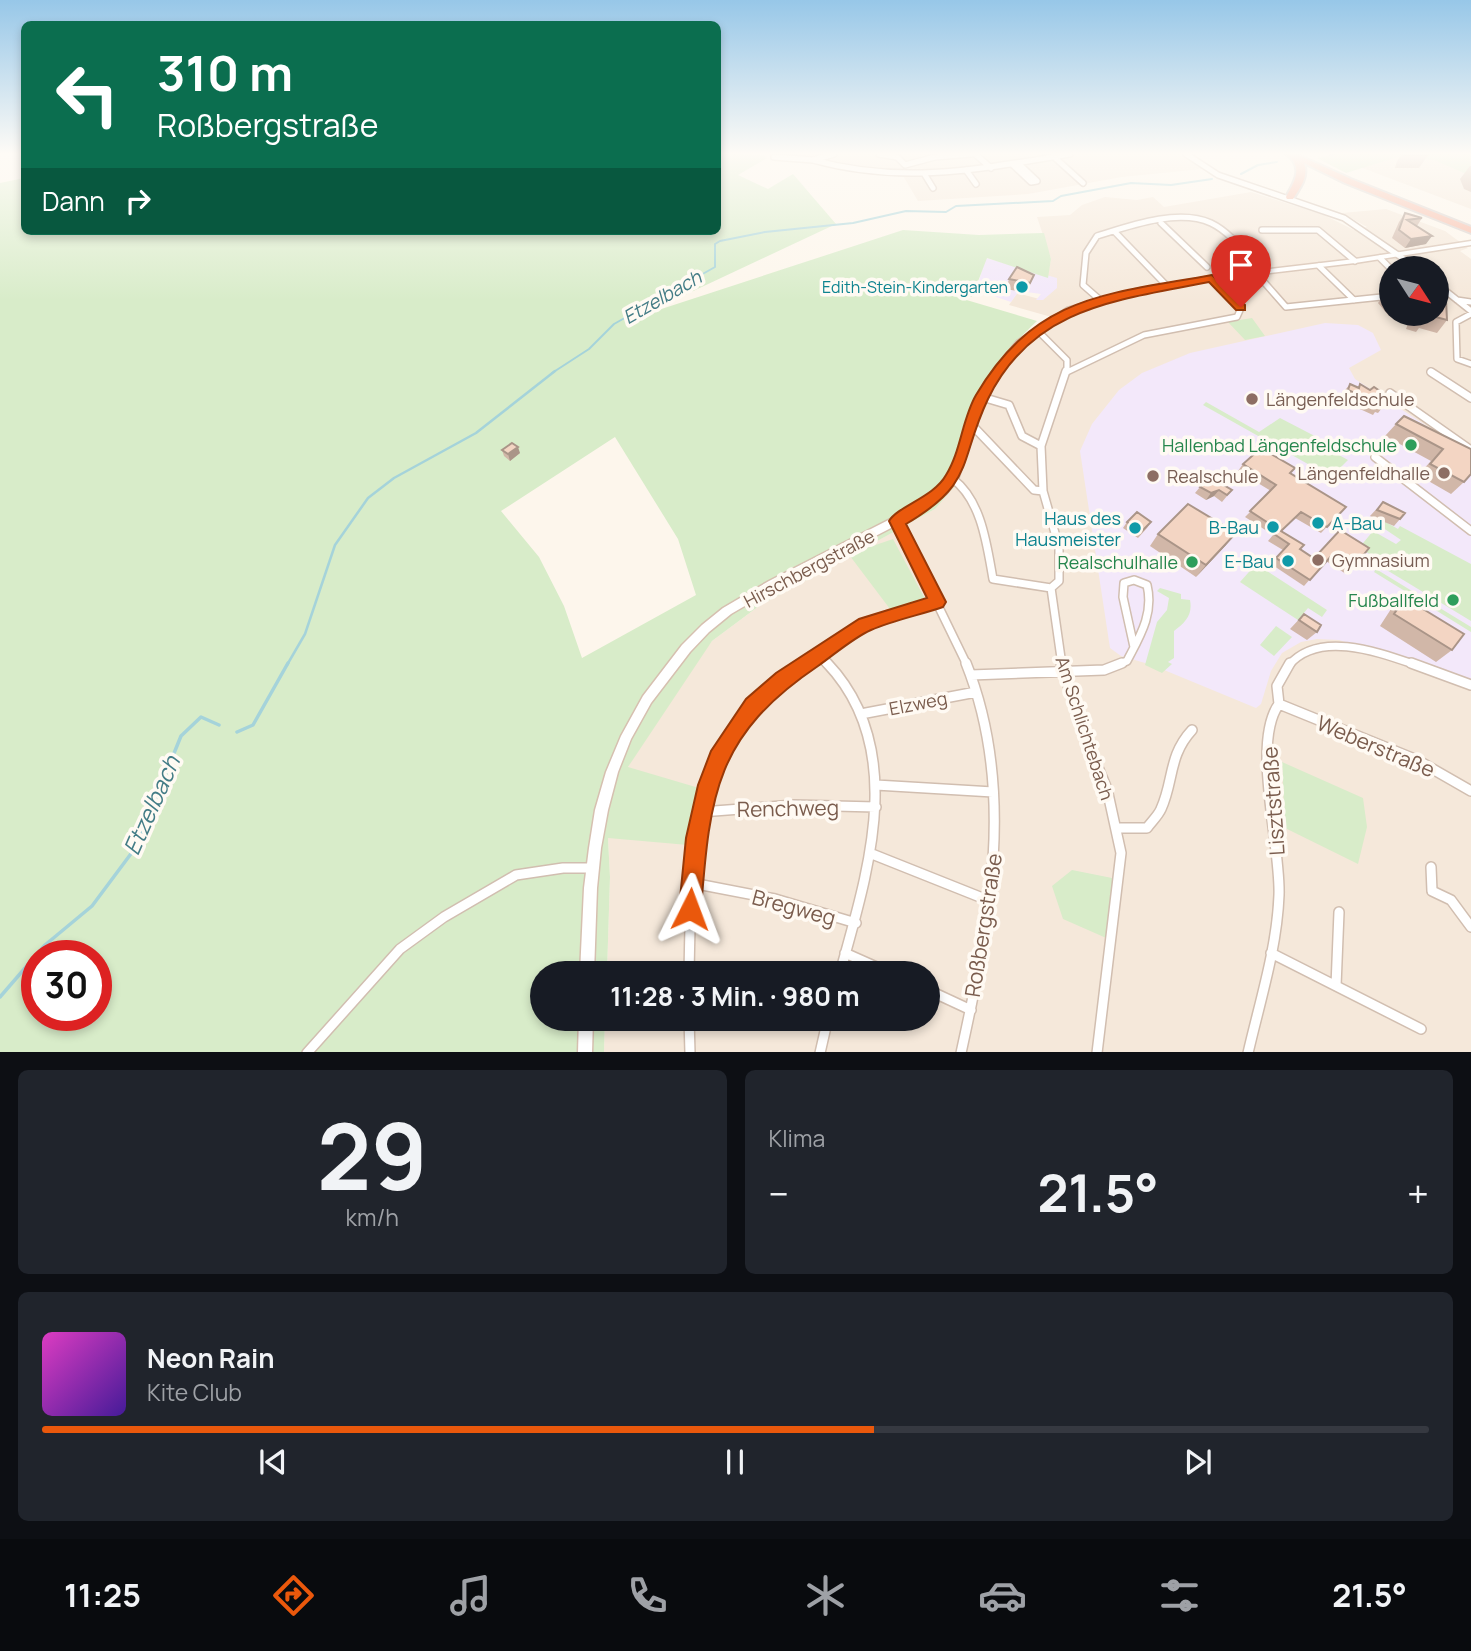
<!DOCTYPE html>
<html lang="de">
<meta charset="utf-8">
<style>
:root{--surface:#171b24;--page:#20242c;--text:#f1f3f6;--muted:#9ea1a6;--line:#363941;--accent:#ea580c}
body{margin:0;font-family:Manrope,sans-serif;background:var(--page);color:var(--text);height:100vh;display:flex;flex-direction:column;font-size:26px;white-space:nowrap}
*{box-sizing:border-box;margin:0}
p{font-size:23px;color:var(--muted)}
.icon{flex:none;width:38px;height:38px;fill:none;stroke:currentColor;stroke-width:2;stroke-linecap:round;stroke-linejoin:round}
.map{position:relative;height:1052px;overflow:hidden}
.side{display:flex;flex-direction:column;gap:18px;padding:18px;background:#0d0f14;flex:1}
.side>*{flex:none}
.hud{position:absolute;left:21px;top:21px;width:700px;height:214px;border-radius:10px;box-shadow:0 4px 10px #0003;background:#0b6e4f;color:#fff;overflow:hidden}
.needle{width:46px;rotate:126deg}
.buttons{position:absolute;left:1379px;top:256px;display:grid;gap:14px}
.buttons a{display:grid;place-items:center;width:70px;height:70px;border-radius:50%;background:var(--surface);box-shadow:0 4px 10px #0003;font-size:35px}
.speed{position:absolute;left:21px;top:940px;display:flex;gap:14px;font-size:35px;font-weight:700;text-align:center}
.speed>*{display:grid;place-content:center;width:91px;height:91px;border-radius:50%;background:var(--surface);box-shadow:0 4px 10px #0003;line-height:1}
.speed .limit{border:10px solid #d22;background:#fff;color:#111}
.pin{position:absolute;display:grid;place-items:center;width:60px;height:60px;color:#fff;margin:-72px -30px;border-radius:50% 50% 50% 0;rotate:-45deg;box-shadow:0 0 7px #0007}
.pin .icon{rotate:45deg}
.me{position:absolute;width:77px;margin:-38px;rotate:3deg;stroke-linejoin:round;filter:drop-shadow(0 0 5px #0008)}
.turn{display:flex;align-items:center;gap:24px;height:147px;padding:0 21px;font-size:32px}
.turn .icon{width:91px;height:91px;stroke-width:2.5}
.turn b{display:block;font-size:49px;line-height:60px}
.then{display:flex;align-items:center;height:66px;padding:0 21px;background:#0003;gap:14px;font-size:26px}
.big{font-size:52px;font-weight:700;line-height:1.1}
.side .widget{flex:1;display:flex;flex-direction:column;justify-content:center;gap:10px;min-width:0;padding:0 24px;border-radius:10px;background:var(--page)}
.side .dial{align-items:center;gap:0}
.dial b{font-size:91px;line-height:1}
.song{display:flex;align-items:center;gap:21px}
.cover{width:84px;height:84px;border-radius:10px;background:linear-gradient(135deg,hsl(310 70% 55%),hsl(260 70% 35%))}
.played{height:7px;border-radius:4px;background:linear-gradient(90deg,var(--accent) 60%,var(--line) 60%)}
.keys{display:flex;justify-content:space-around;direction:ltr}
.heat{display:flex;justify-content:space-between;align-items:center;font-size:38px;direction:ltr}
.side .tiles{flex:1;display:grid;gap:18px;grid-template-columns:1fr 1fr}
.widget:last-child{grid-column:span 2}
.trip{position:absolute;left:530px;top:961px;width:410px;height:70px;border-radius:35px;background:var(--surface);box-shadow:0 4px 10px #0003;font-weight:700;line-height:70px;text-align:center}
.tabs{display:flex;height:112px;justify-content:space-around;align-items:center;background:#090b0e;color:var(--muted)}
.tabs .icon{width:49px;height:49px}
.tabs .on{color:var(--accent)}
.tabs b{font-size:32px;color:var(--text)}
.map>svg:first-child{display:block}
</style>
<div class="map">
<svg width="1471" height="1053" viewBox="0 0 1471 1053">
<rect width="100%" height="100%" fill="#fdf6ec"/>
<path fill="#f5e8da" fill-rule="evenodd" d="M 793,154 L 1182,154 L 1202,169 L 1122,177 L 1028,194 L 918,201 L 902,174 L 858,170 Z
M 1401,156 L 1471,156 L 1471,209 L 1360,167 Z
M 1251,192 L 1324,215 L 1354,230 L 1367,227 L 1342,213 L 1386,209 L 1445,231 L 1468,248 L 1460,251 L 1471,259 L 1471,1052 L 604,1053 L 605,1019 L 928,1018 L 928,973 L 607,973 L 610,877 L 608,838 L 628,767 L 664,701 L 712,641 L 759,606 L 935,509 L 980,413 L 1013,358 L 1062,320 L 1009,305 L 1017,293 L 1043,300 L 1051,259 L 1037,217 L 1070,215 L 1082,205 L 1105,197 L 1137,200 L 1153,197 L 1164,207 ZM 1391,268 L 1437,268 L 1437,313 L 1391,313 Z"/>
<path fill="#f3e8fa" d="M 986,258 L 1057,278 L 1057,288 L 1043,300 L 1036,300 L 1041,294 L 1019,291 L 1011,302 L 976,290 Z
M 1325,323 L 1358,325 L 1373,333 L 1381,350 L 1349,368 L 1355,379 L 1471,455 L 1471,683 L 1339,640 L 1317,639 L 1301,642 L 1282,653 L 1271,671 L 1261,704 L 1256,708 L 1152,665 L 1121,656 L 1110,648 L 1080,451 L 1092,424 L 1119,390 L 1142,373 L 1190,353 Z"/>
<path fill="#d8ecc9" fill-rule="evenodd" d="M 718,154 L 764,155 L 767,158 L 738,175 L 768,189 L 793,174 L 836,224 L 640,316 L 903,230 L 979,235 L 1044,233 L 1051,259 L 1048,278 L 987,258 L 972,297 L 953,296 L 1037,321 C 1004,352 980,387 962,429 L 970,442 L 955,486 L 935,509 L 861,550 L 893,539 L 925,599 L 890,609 L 850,556 L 759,606 L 712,641 L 628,767 L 699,788 L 688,845 L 608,838 L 610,877 L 607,973 L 542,973 L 542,1018 L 605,1019 L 604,1052 L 0,1053 L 0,183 L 24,178 L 24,231 L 718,231 ZM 615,437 L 678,539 L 696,595 L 582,658 L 564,606 L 539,557 L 501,511 ZM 37,956 L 96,956 L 96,1015 L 37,1015 Z
M 1339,154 L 1470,154 L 1471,176 L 1434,160 L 1401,156 L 1346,173 L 1317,158 Z
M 1252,318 L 1265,336 L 1245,340 L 1228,322 Z
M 1206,402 L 1259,432 L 1280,418 L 1334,446 L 1330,450 L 1348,460 L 1331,477 L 1203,405 Z
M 1370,519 L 1382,523 L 1384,521 L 1398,529 L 1400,526 L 1471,564 L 1471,621 L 1380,566 L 1382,561 L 1359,548 L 1373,531 L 1396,544 L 1401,540 Z
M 1256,564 L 1327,610 L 1322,617 L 1308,608 L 1298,620 L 1240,582 Z
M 1376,569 L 1471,627 L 1471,632 L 1374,572 Z
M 1160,588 L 1181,594 L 1181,599 L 1190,600 C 1193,615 1185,623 1174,631 L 1174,658 L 1168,662 L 1172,664 L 1162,673 L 1145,665 L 1157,622 L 1167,610 L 1169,598 L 1157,591 Z
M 1276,626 L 1292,637 L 1274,656 L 1260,645 Z
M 1282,762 L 1363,798 L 1367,827 L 1358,864 L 1285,828 Z
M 1072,870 L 1117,879 L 1113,941 L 1063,919 L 1052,886 Z"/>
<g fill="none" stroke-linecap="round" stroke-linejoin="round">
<path stroke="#a5d3da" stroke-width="2" d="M 1330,155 L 1335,154
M 1241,174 L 1258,165 L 1277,162
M 552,373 L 589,349 L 614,324 L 715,267 L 715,244 L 720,241 L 765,232 L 853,223 L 906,211 L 946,212 L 956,206 L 1053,201 L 1061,196 L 1131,183 L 1171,185 L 1212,179"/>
<path stroke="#a5d3da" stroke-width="2.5" d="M 287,665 L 305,634 L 335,545 L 368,498 L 394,478 L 476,433 L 555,371"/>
<path stroke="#a5d3da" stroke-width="3.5" d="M 237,732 L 253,725 L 288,663
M 0,997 L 45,945 L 92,906 L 136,847 L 181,736 L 201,717 L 219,725"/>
<defs>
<path id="street-far2" d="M 834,154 L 813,160 C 903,185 980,169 1070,154
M 879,154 L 897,157 L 905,165 L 935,157 L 971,154
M 975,154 L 991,168
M 1186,154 L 1218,175 L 1344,218 L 1417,268
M 1053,156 L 1083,183
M 774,157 L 813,160
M 1012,164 L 1031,182 L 1037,181 L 1018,163
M 966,170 L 976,184
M 925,175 L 933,188
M 1161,223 L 1207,267
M 1262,230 L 1318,230 L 1355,261
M 1114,231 L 1167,286
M 1380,258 L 1391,269
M 1319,266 L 1354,300
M 1256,273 L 1286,307 L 1391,296
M 1437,284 L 1471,311
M 1099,299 L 1083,285 L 1086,253 L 1097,236 C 1129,226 1178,208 1211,223 C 1232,233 1247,256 1263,272
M 1457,300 L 1471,302
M 1471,314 L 1456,322 L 1457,359 L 1471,364
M 1037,330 L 1067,360 L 1067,370
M 1065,373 L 1144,335 L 1237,317 L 1241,308 L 1212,278"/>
<path id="street-far1" d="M 1431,372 L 1471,398
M 1390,393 L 1471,450
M 982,397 L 1009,405 L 1022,436 L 1041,446
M 972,425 L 1034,490 L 1043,491
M 1375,457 L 1471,531
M 953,479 C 982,501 987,546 993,579 L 1051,588
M 897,521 L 967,665
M 817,655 L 828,665
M 803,665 L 858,628 L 937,602
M 1062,665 L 1051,588 L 1059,581 L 1059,547 L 1043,491 L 1041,446 L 1066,371
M 1117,665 L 1127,661 C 1140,636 1154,614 1147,585 L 1134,580 L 1124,583 L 1123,597 L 1134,647
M 1289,665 C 1319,630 1378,652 1416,665"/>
<path id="street" d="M 827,663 C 909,749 867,874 840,973
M 1061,663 L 1082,729 L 1107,789 L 1121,853 L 1097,1053
M 1411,663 L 1471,685
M 971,675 L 1104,670 L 1122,663
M 1279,704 L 1277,686 L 1290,663
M 1279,704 L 1417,760 L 1471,791
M 861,714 L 976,692
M 876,785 L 993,792
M 701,812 L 794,805 L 876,807
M 1116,828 L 1147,828 C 1151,822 1158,816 1161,809 C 1174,781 1168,756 1192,730
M 872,854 L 990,901
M 1431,867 L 1432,891 L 1451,900 L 1471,927
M 692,883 L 775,899 L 856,923
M 845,953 L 890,973
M 1271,953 L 1421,1029
M 689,973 C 692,838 688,752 806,663
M 1336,986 L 1339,912
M 928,990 L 971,1010
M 689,1018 L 690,1053
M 307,1053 L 400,949 L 444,917 L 516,875 L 563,868 L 590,868
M 820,1053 L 828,1018
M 961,1053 C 989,925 1017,790 966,663
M 1248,1053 C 1260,1001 1277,948 1279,895 C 1281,846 1251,742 1279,704"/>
<path id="secondary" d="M 1471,241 L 1471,245 L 1355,263 L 1218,279 L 1137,293 L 1073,312 L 1023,345 L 1009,362 L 986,397 L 958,479 L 946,494 L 918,514 L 777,587 L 731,614 L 709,632 L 690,652 L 651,703 L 631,739 L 618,772 L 608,810 L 601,848 L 597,888 L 594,973 L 580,973 L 584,888 L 589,848 L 595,810 L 606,772 L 621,736 L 643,696 L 682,645 L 702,625 L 723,608 L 769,581 L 912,508 L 940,488 L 949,478 L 978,397 L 1003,358 L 1017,341 L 1067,308 L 1136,289 L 1218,275 L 1355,259 Z
M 579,1018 L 593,1018 L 592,1053 L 578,1053 Z"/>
<path id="highway" d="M 1286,154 L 1296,154 L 1351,179 L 1471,227 L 1471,233 L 1345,183 L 1304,163 C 1309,177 1300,188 1293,199 L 1287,199 L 1286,197 C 1295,181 1304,167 1286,154 Z"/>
</defs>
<use href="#street-far2" stroke="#d1beb0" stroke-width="8"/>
<use href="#street-far1" stroke="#d1beb0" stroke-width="10"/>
<use href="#street" stroke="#d1beb0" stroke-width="12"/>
<use href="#secondary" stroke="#d6c0b0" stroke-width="3"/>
<use href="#highway" stroke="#dad1cd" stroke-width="4"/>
<use href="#street-far2" stroke="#fff" stroke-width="5"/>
<use href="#street-far1" stroke="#fff" stroke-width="7"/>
<use href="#street" stroke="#fff" stroke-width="9"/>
<use href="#secondary" fill="#fff" fill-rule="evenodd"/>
<use href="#highway" fill="#f7b7a3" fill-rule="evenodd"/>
</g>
<path fill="#d1b7a8" d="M 1402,154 L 1425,154 L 1428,155 L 1419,168 L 1395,168 L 1397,161 Z
M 1470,166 L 1471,166 L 1471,192 L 1464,189 L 1460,179 Z
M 1405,213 L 1422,218 L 1417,226 L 1426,244 L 1405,248 L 1392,238 L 1399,222 Z
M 1034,275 L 1027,293 L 1006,289 L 1009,279 Z
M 1391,289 L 1391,313 L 1437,313 L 1447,320 L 1437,333 L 1419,328 L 1416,332 L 1406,329 L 1411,316 L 1389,316 L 1378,303 L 1388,290 Z
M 1350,384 L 1358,387 L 1360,384 L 1386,403 L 1378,413 L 1375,412 L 1373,415 L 1340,400 L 1342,394 Z
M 1396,424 L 1471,449 L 1464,482 L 1451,494 L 1418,475 L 1431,461 L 1385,436 Z
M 502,450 L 520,453 L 510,461 L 504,456 Z
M 1243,464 L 1291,474 L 1346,507 L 1321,533 L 1295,518 L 1282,531 L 1300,549 L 1312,557 L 1317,555 L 1340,530 L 1353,568 L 1346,574 L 1326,561 L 1304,586 L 1271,564 L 1283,550 L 1268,541 L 1273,535 L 1245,517 L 1271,491 L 1238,471 Z
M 1200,487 L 1232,490 L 1222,502 L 1214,496 L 1206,500 L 1195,493 Z
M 1383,502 L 1400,519 L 1394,526 L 1370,516 Z
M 1127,522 L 1151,522 L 1147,528 L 1138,538 L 1123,528 Z
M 1158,534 L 1226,545 L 1196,577 L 1150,546 Z
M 1405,598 L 1452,650 L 1436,662 L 1380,626 L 1391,609 Z
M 1304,614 L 1317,632 L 1307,640 L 1290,629 Z"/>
<path fill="#aa9588" d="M 1432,236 L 1426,244 L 1405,248 L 1411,239 Z
M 518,447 L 520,453 L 510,461 L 508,454 Z
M 1219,490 L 1214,496 L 1206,500 L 1211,493 Z
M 1236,533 L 1226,545 L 1196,577 L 1206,565 Z"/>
<path fill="#f3d5c3" stroke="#aa9588" stroke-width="2" d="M 1404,154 L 1425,154 L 1428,155 L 1404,155 Z
M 1405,213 L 1422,218 L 1407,220 L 1432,236 L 1411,239 L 1399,230 Z
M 1017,267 L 1034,275 L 1030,283 L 1009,279 Z
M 1437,292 L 1446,300 L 1447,320 L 1428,315 L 1427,320 L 1417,316 L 1418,313 L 1437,313 Z
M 1350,384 L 1359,388 L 1360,384 L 1370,390 L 1374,387 L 1390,398 L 1386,403 L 1382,402 L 1381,405 L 1348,390 Z
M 1404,416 L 1471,449 L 1471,474 L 1464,482 L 1430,464 L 1443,449 L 1396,424 Z
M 512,443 L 518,447 L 508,454 L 502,450 Z
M 1261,448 L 1295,468 L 1290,473 L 1346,507 L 1327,527 L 1301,512 L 1281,531 L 1304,545 L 1300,549 L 1312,557 L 1318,554 L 1340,530 L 1369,548 L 1353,568 L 1332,555 L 1310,580 L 1276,558 L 1289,544 L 1274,534 L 1279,530 L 1250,511 L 1276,485 L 1243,464 Z
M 1210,477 L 1232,490 L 1227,495 L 1219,490 L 1211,493 L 1200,487 Z
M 1383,502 L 1405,513 L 1400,519 L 1377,510 Z
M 1188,504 L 1236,533 L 1206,565 L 1158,534 Z
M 1137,512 L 1151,522 L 1142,531 L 1127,522 Z
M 1405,598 L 1464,634 L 1452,650 L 1394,614 Z
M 1304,614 L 1321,625 L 1317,632 L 1299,620 Z"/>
<linearGradient id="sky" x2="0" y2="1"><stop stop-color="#97c7e8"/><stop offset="0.51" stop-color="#fefbf6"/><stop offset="1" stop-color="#fefbf6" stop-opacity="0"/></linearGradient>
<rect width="1471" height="301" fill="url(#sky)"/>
<path fill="#ea580c" stroke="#983908" stroke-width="2" d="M 1212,275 L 1245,305 L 1245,310 L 1236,310 L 1209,282 C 1119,300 1033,306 988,399 C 958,462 976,483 906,524 L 946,602 L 943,607 C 920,615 894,620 871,630 C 853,638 835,654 818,666 C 716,735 710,793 701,909 L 698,917 L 690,920 L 683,917 L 679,909 L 686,838 L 698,785 L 711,751 L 746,699 L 776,673 L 859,619 L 927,598 L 889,521 C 898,506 934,497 946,475 C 961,451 962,419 976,395 C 1036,294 1108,294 1212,275 Z"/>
<g fill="#0f9aa8" stroke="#fffaf3" stroke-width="2.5">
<circle cx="1022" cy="287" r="7"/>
<circle cx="1318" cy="523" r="7"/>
<circle cx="1273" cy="527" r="7"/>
<circle cx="1135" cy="528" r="7"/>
<circle cx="1288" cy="561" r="7"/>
</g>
<g fill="#8d6e63" stroke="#fffaf3" stroke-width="2.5">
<circle cx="1252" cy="399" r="7"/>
<circle cx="1444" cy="473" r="7"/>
<circle cx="1153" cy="476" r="7"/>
<circle cx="1318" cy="560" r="7"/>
</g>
<g fill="#2e9e5b" stroke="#fffaf3" stroke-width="2.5">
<circle cx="1411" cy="445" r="7"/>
<circle cx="1192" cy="562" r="7"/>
<circle cx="1453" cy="600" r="7"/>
</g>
<g text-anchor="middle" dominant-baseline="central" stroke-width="7" stroke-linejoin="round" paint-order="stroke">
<g font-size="16" fill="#0d838f" stroke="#fffaf3" text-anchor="end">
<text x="1008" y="287">Edith-Stein-Kindergarten</text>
</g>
<g font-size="18" fill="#785e54" stroke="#fffaf3" text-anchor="start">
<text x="1266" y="399">Längenfeldschule</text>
<text x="1430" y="473" text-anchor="end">Längenfeldhalle</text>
<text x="1167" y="476">Realschule</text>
<text x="1332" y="560">Gymnasium</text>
</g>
<g font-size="18" fill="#27864d" stroke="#fffaf3" text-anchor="end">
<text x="1397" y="445">Hallenbad Längenfeldschule</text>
<text x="1178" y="562">Realschulhalle</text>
<text x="1439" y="600">Fußballfeld</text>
</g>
<g font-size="18" fill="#0d838f" stroke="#fffaf3" text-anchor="end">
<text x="1121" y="518">Haus des<tspan x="1121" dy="21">Hausmeister</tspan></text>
<text x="1332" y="523" text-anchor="start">A-Bau</text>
<text x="1259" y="527">B-Bau</text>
<text x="1274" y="561">E-Bau</text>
</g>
<g font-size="18" fill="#7a5c4d" stroke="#fffaf3">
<text transform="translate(809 568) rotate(-28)">Hirschbergstraße</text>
<text transform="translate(918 703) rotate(-11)">Elzweg</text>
<text transform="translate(1085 728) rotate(72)">Am Schlichtebach</text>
</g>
<g font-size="19" font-style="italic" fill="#437c86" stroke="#fffaf3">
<text transform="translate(662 297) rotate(-30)">Etzelbach</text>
</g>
<g font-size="21" fill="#7a5c4d" stroke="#fffaf3">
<text transform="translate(1376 746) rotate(23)">Weberstraße</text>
<text transform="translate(1273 801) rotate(-94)">Lisztstraße</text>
<text transform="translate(788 808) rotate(-1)">Renchweg</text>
<text transform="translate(794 907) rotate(15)">Bregweg</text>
<text transform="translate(983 925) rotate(-81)">Roßbergstraße</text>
</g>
<g font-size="23" font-style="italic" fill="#437c86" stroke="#fffaf3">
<text transform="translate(151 805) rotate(-66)">Etzelbach</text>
</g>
</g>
</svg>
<div class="buttons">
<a><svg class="needle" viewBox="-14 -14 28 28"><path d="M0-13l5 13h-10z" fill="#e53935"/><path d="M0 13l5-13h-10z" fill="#9ea1a6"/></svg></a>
</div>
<div class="speed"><div class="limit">30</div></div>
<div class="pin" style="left:1241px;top:307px;background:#d93025"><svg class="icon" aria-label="arrive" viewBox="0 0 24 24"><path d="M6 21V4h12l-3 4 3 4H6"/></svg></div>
<svg class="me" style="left:690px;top:909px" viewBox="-20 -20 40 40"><path d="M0-17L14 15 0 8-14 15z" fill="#ea580c" stroke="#fff" stroke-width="4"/></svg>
<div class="trip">11:28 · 3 Min. · 980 m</div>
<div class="hud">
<div class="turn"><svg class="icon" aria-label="left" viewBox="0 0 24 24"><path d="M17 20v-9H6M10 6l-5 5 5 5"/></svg><div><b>310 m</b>Roßbergstraße</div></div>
<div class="then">Dann<svg class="icon" aria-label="right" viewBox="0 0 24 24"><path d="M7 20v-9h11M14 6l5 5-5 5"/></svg></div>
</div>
</div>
<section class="side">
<div class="tiles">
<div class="widget dial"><b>29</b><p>km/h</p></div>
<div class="widget"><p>Klima</p>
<div class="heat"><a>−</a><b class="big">21.5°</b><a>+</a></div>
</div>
<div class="widget">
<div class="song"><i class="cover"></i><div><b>Neon Rain</b><p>Kite Club</p></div></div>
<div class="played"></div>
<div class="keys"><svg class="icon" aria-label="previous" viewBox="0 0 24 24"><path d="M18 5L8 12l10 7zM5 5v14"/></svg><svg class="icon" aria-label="pause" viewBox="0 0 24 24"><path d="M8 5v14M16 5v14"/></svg><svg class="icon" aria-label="next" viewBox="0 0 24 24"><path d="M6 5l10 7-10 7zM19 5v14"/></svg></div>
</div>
</div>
</section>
<nav class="tabs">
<b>11:25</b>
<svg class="icon on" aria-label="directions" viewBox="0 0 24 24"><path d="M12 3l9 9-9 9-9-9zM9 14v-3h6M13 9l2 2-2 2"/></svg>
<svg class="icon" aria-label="music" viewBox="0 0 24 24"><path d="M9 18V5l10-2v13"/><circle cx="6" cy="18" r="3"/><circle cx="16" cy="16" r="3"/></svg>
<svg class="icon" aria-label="phone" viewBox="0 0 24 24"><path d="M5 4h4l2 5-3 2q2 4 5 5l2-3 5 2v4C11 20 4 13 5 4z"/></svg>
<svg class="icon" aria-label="climate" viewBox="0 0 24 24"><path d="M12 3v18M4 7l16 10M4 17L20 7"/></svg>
<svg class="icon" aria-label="car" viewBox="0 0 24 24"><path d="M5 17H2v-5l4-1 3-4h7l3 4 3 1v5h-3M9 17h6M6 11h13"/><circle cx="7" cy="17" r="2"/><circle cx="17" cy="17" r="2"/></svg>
<svg class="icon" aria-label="filters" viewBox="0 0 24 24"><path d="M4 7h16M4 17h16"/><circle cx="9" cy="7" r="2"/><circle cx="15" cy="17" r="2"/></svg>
<b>21.5°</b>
</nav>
